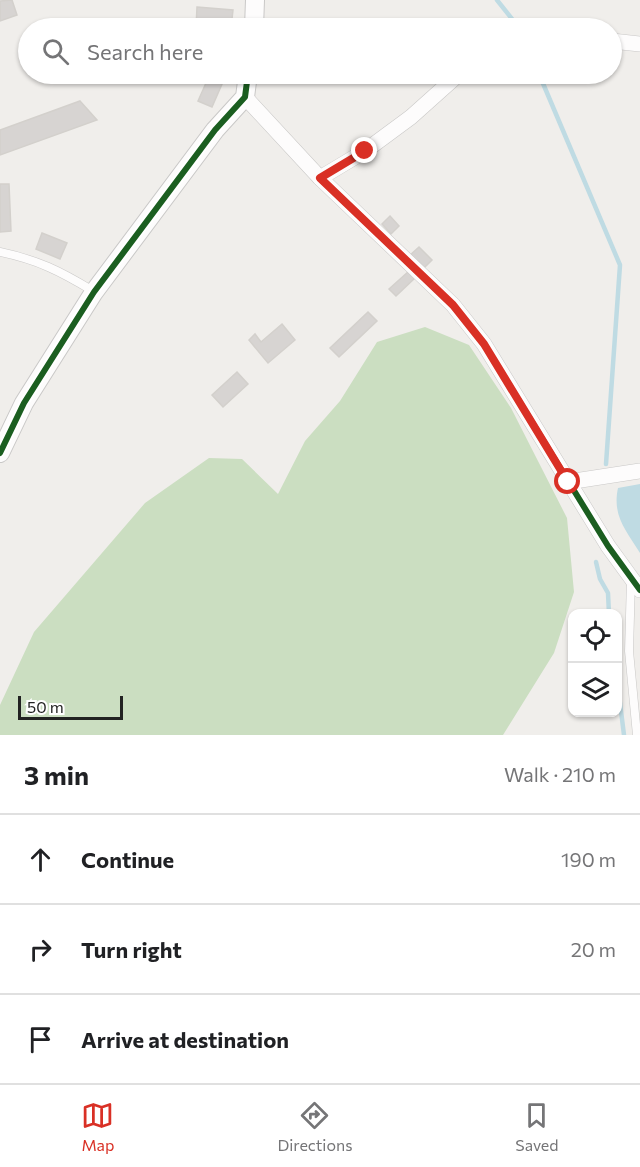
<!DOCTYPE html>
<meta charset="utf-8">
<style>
body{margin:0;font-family:Commissioner,sans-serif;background:#f2f2f2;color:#202124}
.controls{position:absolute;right:18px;bottom:18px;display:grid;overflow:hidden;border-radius:12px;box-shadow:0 2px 4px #0004}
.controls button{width:54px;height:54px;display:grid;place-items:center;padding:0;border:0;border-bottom:2px solid #e0e0e0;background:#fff;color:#202124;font:30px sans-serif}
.scale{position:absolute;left:18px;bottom:15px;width:105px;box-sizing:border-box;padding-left:6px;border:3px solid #222;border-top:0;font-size:16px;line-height:21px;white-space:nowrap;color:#222;-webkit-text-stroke:4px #fff;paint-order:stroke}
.stop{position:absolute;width:18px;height:18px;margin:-14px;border:4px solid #d93025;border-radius:50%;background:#fff}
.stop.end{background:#d93025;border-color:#fff;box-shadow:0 2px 6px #0008}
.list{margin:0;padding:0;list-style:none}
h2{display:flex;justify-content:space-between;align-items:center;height:78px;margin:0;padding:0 24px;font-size:26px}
h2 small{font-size:20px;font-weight:400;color:#757577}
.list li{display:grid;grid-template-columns:39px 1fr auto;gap:18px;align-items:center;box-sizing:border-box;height:90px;padding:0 24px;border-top:2px solid #e0e0e0}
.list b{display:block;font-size:22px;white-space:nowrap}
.list em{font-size:20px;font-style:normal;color:#757577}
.icon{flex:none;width:33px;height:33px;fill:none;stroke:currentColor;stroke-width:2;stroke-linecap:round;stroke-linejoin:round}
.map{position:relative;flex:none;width:640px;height:735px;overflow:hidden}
.search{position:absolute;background:#fff;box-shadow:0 2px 4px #0004;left:18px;right:18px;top:18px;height:66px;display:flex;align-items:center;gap:15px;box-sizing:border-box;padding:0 21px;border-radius:33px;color:#757577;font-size:22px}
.sheet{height:348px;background:#fff}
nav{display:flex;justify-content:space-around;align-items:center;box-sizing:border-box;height:84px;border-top:2px solid #e0e0e0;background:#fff;font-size:16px;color:#757577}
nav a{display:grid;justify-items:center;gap:3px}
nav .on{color:#d93025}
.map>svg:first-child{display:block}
</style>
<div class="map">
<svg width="640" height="735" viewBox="0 0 640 735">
<rect width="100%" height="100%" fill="#f0eeeb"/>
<!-- forest -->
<path fill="#cbdec1" d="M425 327 469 345 511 408 567 518 574 592 554 653 503 735H0V705L34 632 145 503 209 458 242 459 278 494 305 441 340 401 377 342Z"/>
<!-- water -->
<path fill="#bfdbe3" d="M640 484V553C626 530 612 516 618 488Z"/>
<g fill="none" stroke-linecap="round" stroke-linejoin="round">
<!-- stream -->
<g stroke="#bfdbe3" stroke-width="4.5">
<path d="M497 0 512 19 518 28"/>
<path d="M539 74 620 265 606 464"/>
<path d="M596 562 600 579 608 593 609 614"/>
<path d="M618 687 624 735"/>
</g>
</g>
<!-- building -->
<g fill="#d7d4d2" stroke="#d3d0cc" stroke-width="1.5">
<path d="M12 0 17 15 0 21V1Z"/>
<path d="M197 7 233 10 231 28H218V25L207 24 206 28H196Z"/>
<path d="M210 74 226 75 212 107 198 101Z"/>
<path d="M80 101 97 120 0 155V130Z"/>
<path d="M0 184H9L11 231 0 232Z"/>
<path d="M390 216 399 226 391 234 382 224Z"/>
<path d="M42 233 67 243 60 259 36 249Z"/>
<path d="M419 247 432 260 422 270 409 256Z"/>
<path d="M409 271 415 278 396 296 389 289Z"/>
<path d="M368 312 377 321 339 357 330 348Z"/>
<path d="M282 324 295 340 268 363 249 340 255 334 261 342Z"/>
<path d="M237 372 248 384 223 407 212 395Z"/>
</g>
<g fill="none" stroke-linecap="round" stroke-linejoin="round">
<defs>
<g id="service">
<path d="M0 252C38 260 60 271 93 291"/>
<path d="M631 580 629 651 637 735"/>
</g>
<g id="minor">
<path d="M536 28H554"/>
<path d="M612 41 640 44"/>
<path d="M245 97 320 178 365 151 411 117 459 74"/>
<path d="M320 178 453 305 484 344 608 546 640 590"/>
<path d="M568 482 640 471"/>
</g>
<g id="tertiary">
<path d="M254 28 255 0"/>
<path d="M0 453 24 403 94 292 215 130 245 97 248 74"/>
</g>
</defs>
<!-- service casing -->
<use href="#service" stroke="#c9c8c7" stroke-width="9"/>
<!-- minor casing -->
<use href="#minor" stroke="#c9c8c7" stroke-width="16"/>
<!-- tertiary casing -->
<use href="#tertiary" stroke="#c9c8c7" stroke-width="20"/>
<!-- service -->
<use href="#service" stroke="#fdfcfc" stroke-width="8"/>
<!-- minor -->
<use href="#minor" stroke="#fdfcfc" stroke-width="15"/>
<!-- tertiary -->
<use href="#tertiary" stroke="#fdfcfc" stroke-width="18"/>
<defs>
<g id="cycleway">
<path d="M320 178 453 305 484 344 608 546 640 590"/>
<path d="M0 453 24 403 94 292 215 130 245 97 248 74"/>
</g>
</defs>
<!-- cycleway casing -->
<use href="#cycleway" stroke="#fff" stroke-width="10"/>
<!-- cycleway -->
<use href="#cycleway" stroke="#1b5e20" stroke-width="6"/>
</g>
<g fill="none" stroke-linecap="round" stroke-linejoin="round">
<!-- route -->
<path stroke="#d93025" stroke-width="8" d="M365 151 320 178 453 305 484 344 568 482"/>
</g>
</svg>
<div class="controls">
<button><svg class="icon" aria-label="locate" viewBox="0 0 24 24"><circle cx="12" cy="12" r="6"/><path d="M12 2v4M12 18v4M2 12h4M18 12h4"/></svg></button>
<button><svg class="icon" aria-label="layers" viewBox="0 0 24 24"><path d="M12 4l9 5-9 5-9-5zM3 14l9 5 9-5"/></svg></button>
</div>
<div class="scale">50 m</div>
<div class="stop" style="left:568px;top:482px"></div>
<div class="stop end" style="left:365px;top:151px"></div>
<div class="search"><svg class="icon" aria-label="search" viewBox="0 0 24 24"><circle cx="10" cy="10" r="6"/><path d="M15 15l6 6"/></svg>Search here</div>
</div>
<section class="sheet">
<h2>3 min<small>Walk · 210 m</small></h2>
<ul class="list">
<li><svg class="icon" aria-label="ahead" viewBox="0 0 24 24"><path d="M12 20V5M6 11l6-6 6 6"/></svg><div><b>Continue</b></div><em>190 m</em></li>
<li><svg class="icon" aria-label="right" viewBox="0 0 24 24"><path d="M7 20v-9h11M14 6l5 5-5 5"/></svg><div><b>Turn right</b></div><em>20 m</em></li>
<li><svg class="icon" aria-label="arrive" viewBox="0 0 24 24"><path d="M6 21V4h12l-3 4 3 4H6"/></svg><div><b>Arrive at destination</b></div></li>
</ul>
</section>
<nav>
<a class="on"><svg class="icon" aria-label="map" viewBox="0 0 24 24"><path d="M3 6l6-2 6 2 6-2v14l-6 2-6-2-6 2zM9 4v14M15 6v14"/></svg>Map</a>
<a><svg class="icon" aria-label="directions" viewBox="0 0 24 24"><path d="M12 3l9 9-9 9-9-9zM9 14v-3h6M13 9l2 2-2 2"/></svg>Directions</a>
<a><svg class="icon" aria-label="saved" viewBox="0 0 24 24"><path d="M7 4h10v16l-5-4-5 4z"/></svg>Saved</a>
</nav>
